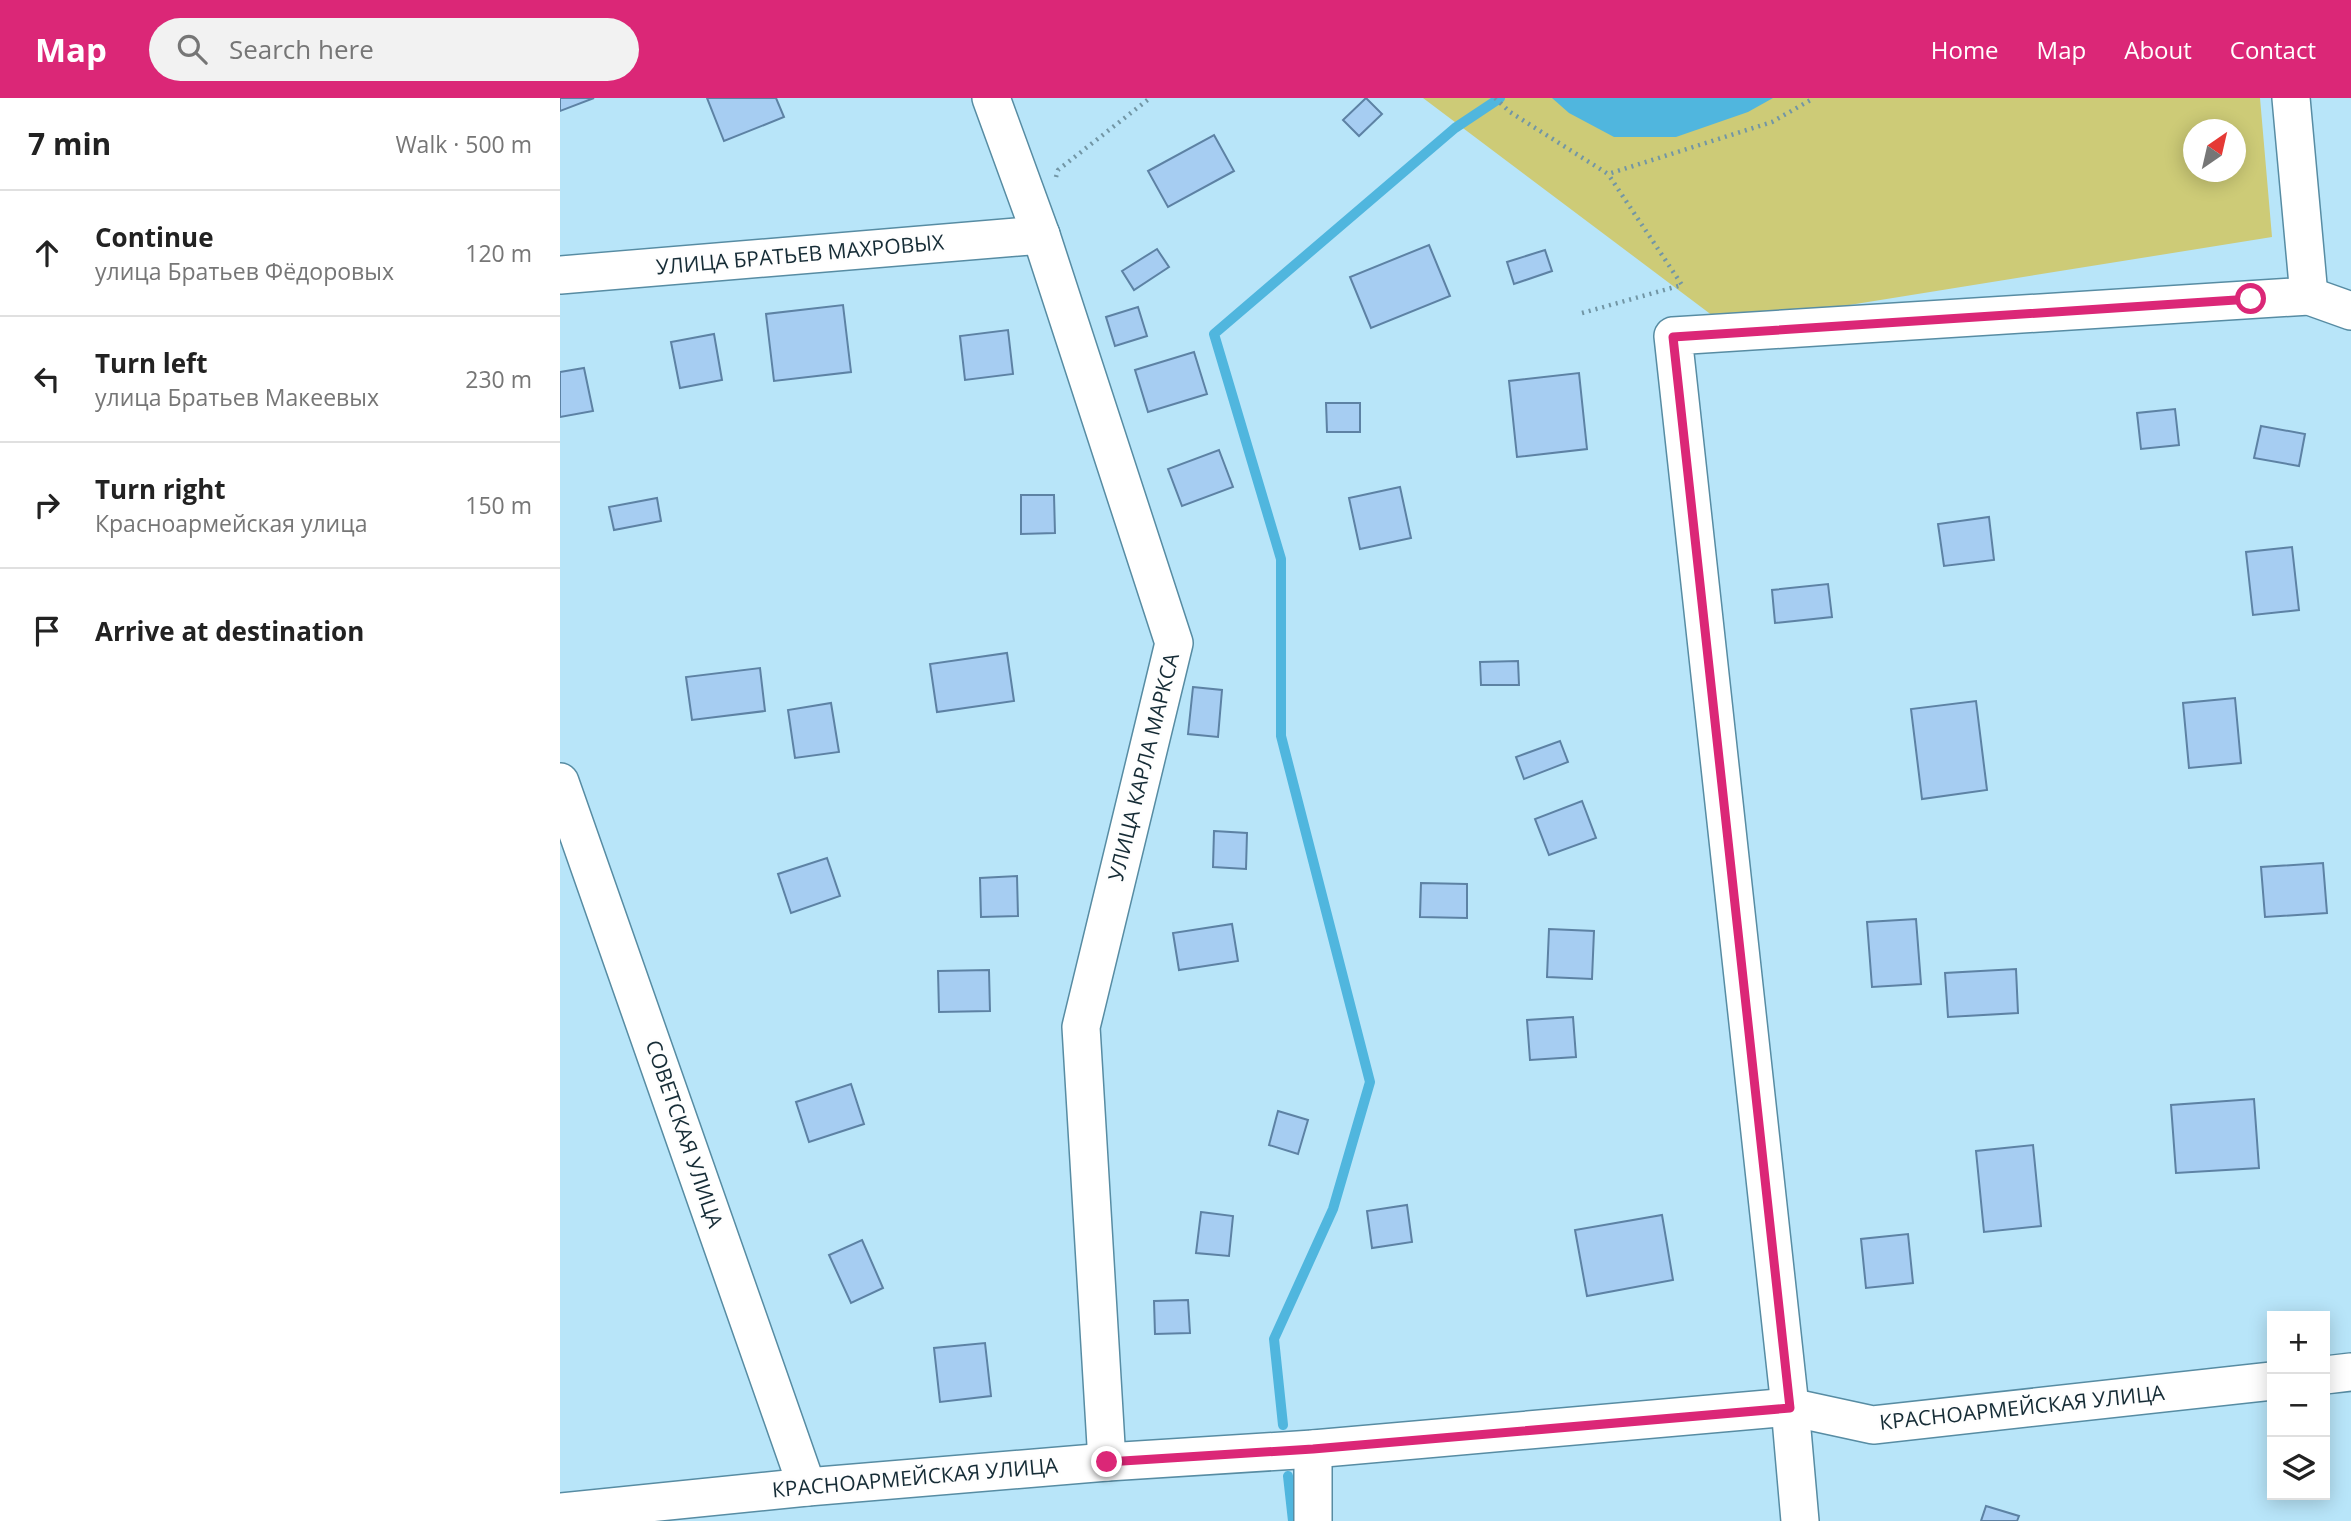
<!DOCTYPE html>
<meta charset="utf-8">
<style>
body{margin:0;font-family:"Open Sans",sans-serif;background:#f2f2f2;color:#222}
.controls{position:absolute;right:21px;bottom:21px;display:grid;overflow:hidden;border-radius:0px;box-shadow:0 4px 18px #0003}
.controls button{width:63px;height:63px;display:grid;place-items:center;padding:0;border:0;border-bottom:2px solid #e0e0e0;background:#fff;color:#222;font:35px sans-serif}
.compass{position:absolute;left:1623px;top:21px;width:63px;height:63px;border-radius:50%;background:#fff;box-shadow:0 4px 18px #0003;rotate:34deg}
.stop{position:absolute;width:21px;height:21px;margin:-16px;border:5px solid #db2777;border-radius:50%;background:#fff}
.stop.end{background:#db2777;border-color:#fff;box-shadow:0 2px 7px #0008}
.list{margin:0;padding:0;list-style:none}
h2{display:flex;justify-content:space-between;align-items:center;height:91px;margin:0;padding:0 28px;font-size:30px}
h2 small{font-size:23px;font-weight:400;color:#767676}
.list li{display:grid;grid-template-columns:46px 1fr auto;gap:21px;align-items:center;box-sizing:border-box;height:126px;padding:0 28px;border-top:2px solid #e0e0e0}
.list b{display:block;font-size:26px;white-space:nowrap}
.list p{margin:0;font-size:23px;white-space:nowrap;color:#767676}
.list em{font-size:23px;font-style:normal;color:#767676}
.icon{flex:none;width:38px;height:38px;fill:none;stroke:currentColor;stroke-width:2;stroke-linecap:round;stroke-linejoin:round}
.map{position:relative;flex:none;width:1791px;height:1423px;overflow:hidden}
header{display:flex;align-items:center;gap:42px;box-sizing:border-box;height:98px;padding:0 35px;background:#db2777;color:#fff}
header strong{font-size:33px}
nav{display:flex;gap:38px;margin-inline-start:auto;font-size:24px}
.search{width:490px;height:63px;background:#f2f2f2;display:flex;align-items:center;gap:18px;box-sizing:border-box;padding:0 24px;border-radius:38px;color:#767676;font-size:26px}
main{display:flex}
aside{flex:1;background:#fff}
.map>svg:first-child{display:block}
</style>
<header>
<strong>Map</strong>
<div class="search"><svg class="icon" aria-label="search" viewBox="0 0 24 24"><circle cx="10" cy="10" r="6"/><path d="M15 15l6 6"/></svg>Search here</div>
<nav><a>Home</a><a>Map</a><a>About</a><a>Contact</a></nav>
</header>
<main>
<aside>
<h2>7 min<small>Walk · 500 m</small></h2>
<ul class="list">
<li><svg class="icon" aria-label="ahead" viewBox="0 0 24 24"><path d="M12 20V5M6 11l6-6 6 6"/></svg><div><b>Continue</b><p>улица Братьев Фёдоровых</p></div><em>120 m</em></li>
<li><svg class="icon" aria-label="left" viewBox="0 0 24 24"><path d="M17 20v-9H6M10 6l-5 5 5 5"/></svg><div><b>Turn left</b><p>улица Братьев Макеевых</p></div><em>230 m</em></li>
<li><svg class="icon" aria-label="right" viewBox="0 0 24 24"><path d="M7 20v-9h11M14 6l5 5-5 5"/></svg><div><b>Turn right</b><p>Красноармейская улица</p></div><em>150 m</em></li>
<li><svg class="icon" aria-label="arrive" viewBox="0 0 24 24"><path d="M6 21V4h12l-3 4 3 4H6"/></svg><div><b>Arrive at destination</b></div></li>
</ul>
</aside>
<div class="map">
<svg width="1791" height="1423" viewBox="0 0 1791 1423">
<rect width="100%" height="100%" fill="#b8e5f9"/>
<!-- green -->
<path fill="#cdcb77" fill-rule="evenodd" d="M863 0H1700L1712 139 1165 227ZM1633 32H1675V74H1633Z"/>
<!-- water -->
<path fill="#50b6de" d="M992 0H1213L1188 14 1116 39H1054L1009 15Z"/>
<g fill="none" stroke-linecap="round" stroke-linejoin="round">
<!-- stream -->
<g stroke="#50b6de" stroke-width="10">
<path d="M723 1327 714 1241 773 1111 810 984 721 638V461L654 236 895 30 940 0"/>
<path d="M728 1378 733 1423"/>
</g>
</g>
<!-- building -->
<g fill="#a6cdf2" stroke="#5d82a4" stroke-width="2">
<path d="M0 0H34L0 13Z"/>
<path d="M147 0H216L224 19 164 43Z"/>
<path d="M806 0 822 16 799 38 783 22Z"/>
<path d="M654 37 674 73 608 109 588 73Z"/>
<path d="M869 147 890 198 811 230 790 179Z"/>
<path d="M597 151 609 169 574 192 562 173Z"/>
<path d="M985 152 992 173 954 186 947 164Z"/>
<path d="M283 207 291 274 214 283 206 216Z"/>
<path d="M578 209 587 238 555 248 546 219Z"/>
<path d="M448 232 453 276 405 282 400 238Z"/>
<path d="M154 236 162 282 120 290 111 244Z"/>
<path d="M634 254 647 296 588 314 575 272Z"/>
<path d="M24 270 33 313 0 319V274Z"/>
<path d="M1019 275 1027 351 957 359 949 283Z"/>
<path d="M766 305H800V334H767Z"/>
<path d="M1615 311 1619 347 1581 351 1577 315Z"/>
<path d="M1701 328 1745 336 1739 368 1694 360Z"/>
<path d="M659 352 673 389 622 408 608 371Z"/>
<path d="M840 389 851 440 800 451 789 400Z"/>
<path d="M461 397H494L495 435 461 436Z"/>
<path d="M97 400 101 423 54 432 49 409Z"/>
<path d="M1429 419 1434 462 1384 468 1378 426Z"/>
<path d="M1732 449 1739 512 1693 517 1686 454Z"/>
<path d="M1268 486 1272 519 1215 525 1212 492Z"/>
<path d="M447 555 454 603 377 614 370 566Z"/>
<path d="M958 563 959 587H921L920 564Z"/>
<path d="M200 570 205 613 132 622 126 579Z"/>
<path d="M633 589 662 592 658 639 628 636Z"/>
<path d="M1675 600 1681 665 1629 670 1623 605Z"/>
<path d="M1416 603 1427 692 1362 701 1351 611Z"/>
<path d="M271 605 279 654 235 660 228 612Z"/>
<path d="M1000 643 1008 664 964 681 956 659Z"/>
<path d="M1022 703 1036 740 989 757 975 721Z"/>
<path d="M654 733 687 735 686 771 653 769Z"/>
<path d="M267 760 280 798 231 815 218 776Z"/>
<path d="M1763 765 1767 815 1705 819 1701 769Z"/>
<path d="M457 778 458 818 421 819 420 780Z"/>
<path d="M861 785 907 786V820L860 819Z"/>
<path d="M1356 821 1361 886 1312 889 1307 824Z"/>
<path d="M672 826 678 863 619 872 613 835Z"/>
<path d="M989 831 1034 833 1032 881 987 879Z"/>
<path d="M1456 871 1458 915 1388 919 1385 875Z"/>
<path d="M429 872 430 913 379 914 378 873Z"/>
<path d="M1013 919 1016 959 970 962 967 922Z"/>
<path d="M291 986 304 1026 249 1044 236 1004Z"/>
<path d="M1694 1001 1699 1070 1616 1075 1611 1007Z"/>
<path d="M718 1013 748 1022 738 1056 709 1047Z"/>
<path d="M1473 1047 1481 1128 1424 1134 1416 1053Z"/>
<path d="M847 1107 852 1144 812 1150 807 1113Z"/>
<path d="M641 1114 673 1118 669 1158 636 1155Z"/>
<path d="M1102 1117 1113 1182 1027 1198 1015 1132Z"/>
<path d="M1348 1136 1353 1185 1306 1190 1301 1141Z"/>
<path d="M302 1142 323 1190 291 1205 269 1157Z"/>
<path d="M628 1202 630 1235 595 1236 594 1203Z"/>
<path d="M425 1245 431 1298 380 1304 374 1250Z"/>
<path d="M1426 1408 1459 1418 1457 1423H1421Z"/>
</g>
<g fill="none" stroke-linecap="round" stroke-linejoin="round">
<defs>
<g id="street">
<path d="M431 0 481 137 614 545 521 929 547 1364"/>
<path d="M1731 0 1749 198"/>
<path d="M0 177 481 137"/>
<path d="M0 684 247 1389"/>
<path d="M1765 1277 1791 1274"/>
<path d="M753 1351V1423"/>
<path d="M0 1414 247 1389 547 1364 753 1351 1230 1309 1313 1327 1712 1283"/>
<path d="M1240 1423 1230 1309 1113 238 1749 198 1791 213"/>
</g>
</defs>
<!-- street casing -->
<use href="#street" stroke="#578ca3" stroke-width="40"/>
<!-- path -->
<g stroke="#7296a5" stroke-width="4.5" stroke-dasharray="2 5" stroke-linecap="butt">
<path d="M935 0 950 14 1048 76 1212 24 1254 0"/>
<path d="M496 79 498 72 590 0"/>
<path d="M1022 215 1122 187 1048 76"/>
</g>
<!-- street -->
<use href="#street" stroke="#fff" stroke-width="37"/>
</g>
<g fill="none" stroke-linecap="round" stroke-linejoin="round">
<!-- route -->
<path stroke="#db2777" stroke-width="9" d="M547 1364 753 1351 1230 1310 1113 239 1691 201"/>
</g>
<g text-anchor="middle" stroke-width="5" stroke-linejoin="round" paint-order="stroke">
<!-- street labels -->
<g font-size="21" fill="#162c36" stroke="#fefefe">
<text transform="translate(240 157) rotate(-5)" y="7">УЛИЦА БРАТЬЕВ МАХРОВЫХ</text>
<text transform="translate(584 669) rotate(-76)" y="7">УЛИЦА КАРЛА МАРКСА</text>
<text transform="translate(124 1036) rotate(71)" y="7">СОВЕТСКАЯ УЛИЦА</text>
<text transform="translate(1462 1310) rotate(-6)" y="7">КРАСНОАРМЕЙСКАЯ УЛИЦА</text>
<text transform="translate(355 1380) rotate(-5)" y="7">КРАСНОАРМЕЙСКАЯ УЛИЦА</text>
</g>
</g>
</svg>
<div class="controls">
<button>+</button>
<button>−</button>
<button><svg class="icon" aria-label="layers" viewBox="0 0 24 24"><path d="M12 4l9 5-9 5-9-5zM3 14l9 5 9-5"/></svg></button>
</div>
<svg class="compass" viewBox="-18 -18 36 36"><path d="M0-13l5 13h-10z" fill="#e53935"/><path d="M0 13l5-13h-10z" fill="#767676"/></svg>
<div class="stop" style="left:1691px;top:201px"></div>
<div class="stop end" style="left:547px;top:1364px"></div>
</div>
</main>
